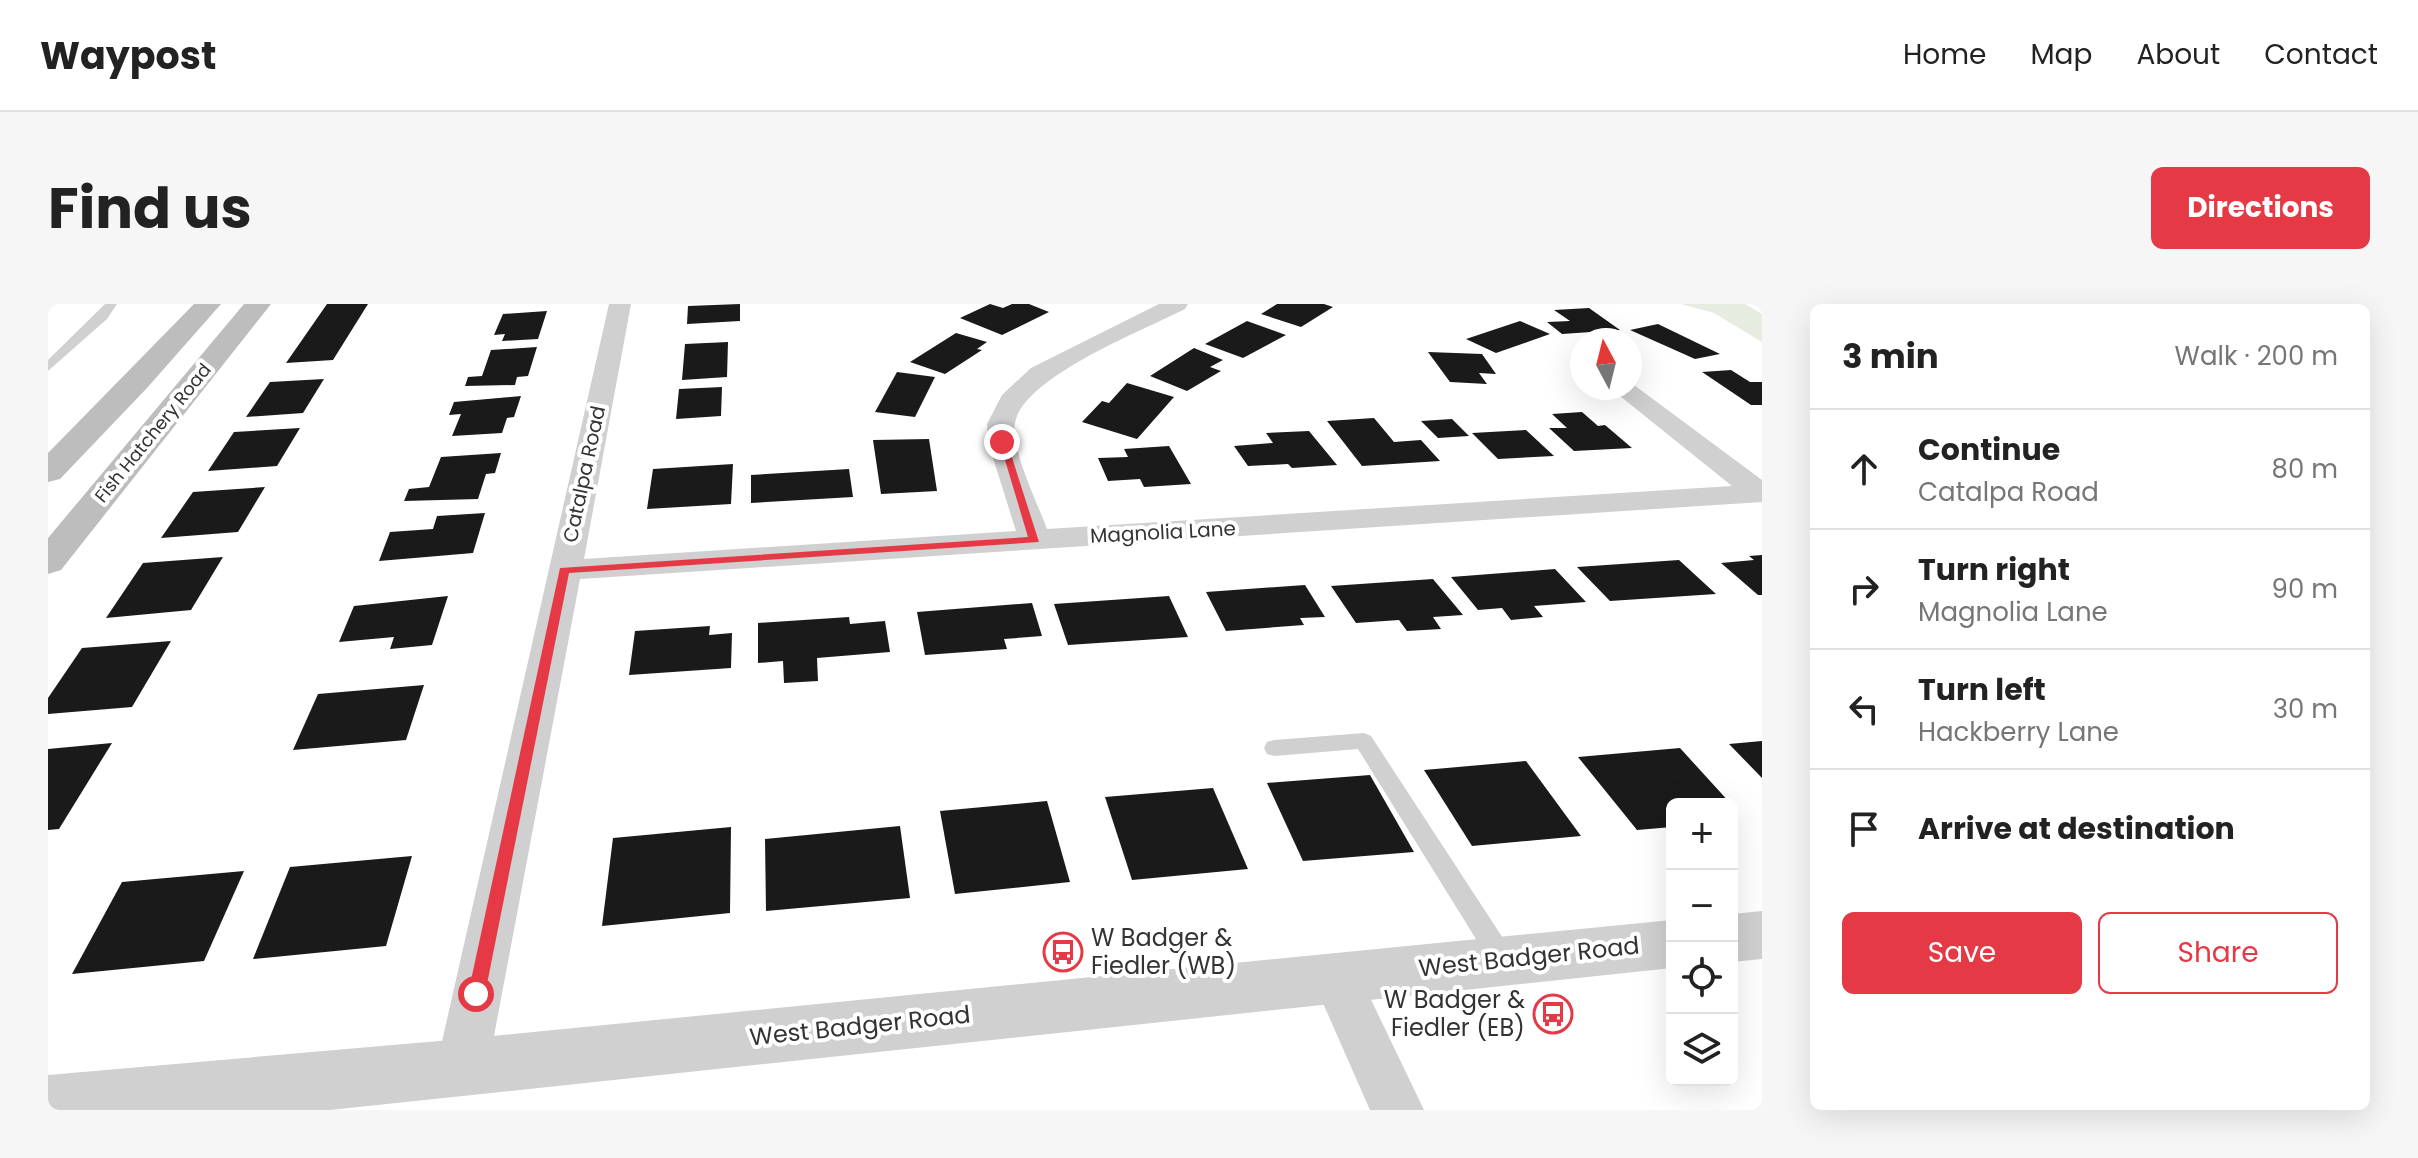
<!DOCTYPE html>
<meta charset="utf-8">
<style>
body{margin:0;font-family:Poppins,sans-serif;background:#f6f6f6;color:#222}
.controls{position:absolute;right:24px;bottom:24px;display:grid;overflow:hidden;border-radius:12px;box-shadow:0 8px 32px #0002}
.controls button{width:72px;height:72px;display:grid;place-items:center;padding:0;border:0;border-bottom:2px solid #e0e0e0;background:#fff;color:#222;font:40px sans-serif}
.compass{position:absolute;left:1522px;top:24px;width:72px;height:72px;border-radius:50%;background:#fff;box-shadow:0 8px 32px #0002;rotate:353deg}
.stop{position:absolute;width:24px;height:24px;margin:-18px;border:6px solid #e63946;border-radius:50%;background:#fff}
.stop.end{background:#e63946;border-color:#fff;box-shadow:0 2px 8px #0008}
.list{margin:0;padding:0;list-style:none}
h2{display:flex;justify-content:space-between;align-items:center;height:104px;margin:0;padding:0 32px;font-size:34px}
h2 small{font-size:26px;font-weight:400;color:#767676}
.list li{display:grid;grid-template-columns:52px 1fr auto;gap:24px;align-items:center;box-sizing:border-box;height:120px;padding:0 32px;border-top:2px solid #e0e0e0}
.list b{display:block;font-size:30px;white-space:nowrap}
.list p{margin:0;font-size:26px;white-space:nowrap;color:#767676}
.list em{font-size:26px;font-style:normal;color:#767676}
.actions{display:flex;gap:16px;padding:24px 32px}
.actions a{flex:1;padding:18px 0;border:2px solid #e63946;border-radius:12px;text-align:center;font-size:28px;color:#e63946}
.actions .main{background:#e63946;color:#fff}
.icon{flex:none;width:44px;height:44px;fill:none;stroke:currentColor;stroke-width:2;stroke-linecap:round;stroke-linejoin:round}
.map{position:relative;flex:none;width:1714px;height:806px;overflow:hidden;border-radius:12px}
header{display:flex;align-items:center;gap:48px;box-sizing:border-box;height:112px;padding:0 40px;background:#fff;border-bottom:2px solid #e0e0e0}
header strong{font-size:38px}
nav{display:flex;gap:44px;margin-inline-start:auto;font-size:28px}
.intro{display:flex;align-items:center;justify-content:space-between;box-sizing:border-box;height:192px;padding:0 48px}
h1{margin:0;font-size:56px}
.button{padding:20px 36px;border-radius:12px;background:#e63946;color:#fff;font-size:28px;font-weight:700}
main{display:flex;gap:48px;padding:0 48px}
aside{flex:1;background:#fff;border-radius:12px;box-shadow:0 8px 32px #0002}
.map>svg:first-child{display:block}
</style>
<header>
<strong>Waypost</strong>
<nav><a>Home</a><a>Map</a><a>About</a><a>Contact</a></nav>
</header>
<div class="intro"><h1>Find us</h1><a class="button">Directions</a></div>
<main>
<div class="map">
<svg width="1714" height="806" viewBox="0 0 1714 806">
<rect width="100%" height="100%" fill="#fff"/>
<!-- green -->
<path fill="#e6ecdf" d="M1633 0H1697L1714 10V38L1666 9Z"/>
<!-- building -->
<g fill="#1a1a1a">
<path d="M279 0H320L285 56 238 59Z"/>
<path d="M692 0V17L639 20 640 2Z"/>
<path d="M942 0 955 4 964 0H981L1001 8 954 31 912 14Z"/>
<path d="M1229 0H1276L1285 3 1253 23 1213 10Z"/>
<path d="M1541 4 1572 26 1514 30 1499 18 1522 17 1506 6Z"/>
<path d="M499 7 490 35 454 37 457 30 446 31 455 10Z"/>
<path d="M1199 17 1238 31 1195 54 1157 40Z"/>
<path d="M1472 17 1502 30 1448 49 1418 35Z"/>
<path d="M1610 20 1672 50 1647 55 1582 26Z"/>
<path d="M908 29 939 38 929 45 934 46 897 70 862 58Z"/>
<path d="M680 38 679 73 634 76 637 40Z"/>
<path d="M489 43 480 72 469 73 467 81 417 82 420 73 434 72 443 46Z"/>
<path d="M1146 44 1175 56 1162 63 1173 67 1139 87 1102 72Z"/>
<path d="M1380 48 1434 50 1448 70 1431 69 1439 80 1402 78Z"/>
<path d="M1683 66 1702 78H1714V101H1703L1654 68Z"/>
<path d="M849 68 887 73 867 113 827 108Z"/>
<path d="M276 75 255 109 198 113 222 78Z"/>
<path d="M1079 79 1126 93 1089 135 1034 118 1054 97 1061 99Z"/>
<path d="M674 83 673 112 628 115 631 85Z"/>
<path d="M473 92 466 113 459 114 454 129 404 132 413 110 401 111 406 98Z"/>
<path d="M1534 108 1550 122 1557 121 1584 144 1526 147 1501 124H1519L1504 110Z"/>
<path d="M1326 114 1346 138 1373 136 1392 157 1314 162 1279 117Z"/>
<path d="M1404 115 1421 132 1390 134 1373 117Z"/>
<path d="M252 124 229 162 160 167 186 128Z"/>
<path d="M1478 126 1506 152 1450 155 1424 129Z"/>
<path d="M1261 127 1289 161 1244 164 1240 160 1200 162 1186 142 1225 139 1218 129Z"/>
<path d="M881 135 889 187 833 190 825 136Z"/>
<path d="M1121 142 1143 180 1096 183 1092 175 1060 177 1050 154 1080 153 1076 145Z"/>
<path d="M453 149 447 169 438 170 430 195 356 197 361 185 381 183 393 153Z"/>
<path d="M685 160 683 200 599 205 605 165Z"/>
<path d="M801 165 805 193 703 199V171Z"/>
<path d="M217 183 190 228 113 234 145 188Z"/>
<path d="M437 209 425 249 331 257 342 228 385 225 389 212Z"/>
<path d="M1714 251V291H1710L1673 259 1706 256 1701 252Z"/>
<path d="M175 253 143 306 58 314 95 259Z"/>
<path d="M1631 256 1668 290 1562 297 1529 263Z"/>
<path d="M1507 265 1538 298 1486 302 1495 313 1463 316 1454 304 1430 306 1403 273Z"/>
<path d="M1385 275 1415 311 1385 313 1393 325 1359 327 1351 316 1308 319 1283 282Z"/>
<path d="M1257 281 1277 313 1252 314 1256 321 1178 327 1158 288Z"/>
<path d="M400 292 384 341 342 345 346 333 291 338 306 302Z"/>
<path d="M1121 292 1140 333 1020 341 1006 300Z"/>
<path d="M984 299 994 332 956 335 959 345 877 351 869 308Z"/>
<path d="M801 313 802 320 837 317 842 348 769 354 770 377 736 379 735 357 710 359V319Z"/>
<path d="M662 322 661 331 684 329 683 364 581 371 587 327Z"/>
<path d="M123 337 84 403 0 410V394L34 344Z"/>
<path d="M376 381 358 436 245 446 270 390Z"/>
<path d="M1714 437V474L1681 440Z"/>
<path d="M64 439 11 525 0 526V445Z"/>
<path d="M1632 444 1683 500H1624V523L1589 526 1530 453Z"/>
<path d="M1478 457 1533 532 1424 542 1376 466Z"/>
<path d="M1322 471 1366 548 1255 557 1219 479Z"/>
<path d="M1165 484 1200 565 1084 576 1057 493Z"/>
<path d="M999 497 1022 578 907 590 892 507Z"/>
<path d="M852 522 862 594 718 607 717 535Z"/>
<path d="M683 523 682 609 554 622 565 534Z"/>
<path d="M364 552 338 642 205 655 242 563Z"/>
<path d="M196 567 156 657 24 670 74 578Z"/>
</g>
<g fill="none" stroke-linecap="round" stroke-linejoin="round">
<!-- service -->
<g fill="#d0d0d0" fill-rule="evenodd">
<path d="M57 0H69L59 15 0 67V56Z"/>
<path d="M1316 429 1323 432 1464 648 1468 656 1464 664 1455 667 1446 664 1310 445 1226 452 1219 450 1216 444 1219 438 1226 436Z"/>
</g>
<!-- minor -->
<g fill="#d0d0d0" fill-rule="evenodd">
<path d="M561 0H583L536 255 968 227 940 138 939 120 954 91 983 64 1111 0H1140L1137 5C1096 26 975 73 967 119 962 144 990 200 999 225L1684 182 1562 84H1582V78L1714 176V198L532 275 440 764 432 782 414 789 396 782 388 764Z"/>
<path d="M1287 650 1304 656 1376 806H1322L1263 672 1270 656Z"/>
</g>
<!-- tertiary -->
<g fill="#d0d0d0" fill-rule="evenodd">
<path d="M1714 607V655L1684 658V610Z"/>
<path d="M1624 616V664L282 806H0V771L414 735Z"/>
</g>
<!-- secondary -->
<g fill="#bdbdbd" fill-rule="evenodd">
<path d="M146 0H173L99 84 12 175 0 178V149Z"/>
<path d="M196 0H223L13 266 0 270V234Z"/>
</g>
</g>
<!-- route -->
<path fill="#e63946" d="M951 136 959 138 991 238 521 269 437 690 428 698 422 695 420 690 512 264 980 233Z"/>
<!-- icons -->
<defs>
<symbol id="bus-ring" viewBox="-11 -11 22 22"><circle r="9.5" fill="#fff" stroke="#e63946" stroke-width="1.5"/><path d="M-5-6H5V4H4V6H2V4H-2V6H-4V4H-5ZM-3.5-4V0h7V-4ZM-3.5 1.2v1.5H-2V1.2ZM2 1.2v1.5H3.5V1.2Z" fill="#e63946"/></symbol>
</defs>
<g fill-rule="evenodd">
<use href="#bus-ring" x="993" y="626" width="44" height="44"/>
<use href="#bus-ring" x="1483" y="688" width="44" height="44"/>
</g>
<g text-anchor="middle" stroke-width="8" stroke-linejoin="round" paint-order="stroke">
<!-- far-street labels -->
<g font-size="18" fill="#333" stroke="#fff">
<text transform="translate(105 129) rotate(-51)" y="6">Fish Hatchery Road</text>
</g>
<!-- street labels -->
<g font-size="20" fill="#333" stroke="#fff">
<text transform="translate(536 170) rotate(-78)" y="7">Catalpa Road</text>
<text transform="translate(1115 228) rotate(-3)" y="7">Magnolia Lane</text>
</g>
<!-- near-poi labels -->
<g font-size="24" fill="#333" stroke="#fff" text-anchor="start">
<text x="1043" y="642">W Badger &amp;<tspan x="1043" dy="28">Fiedler (WB)</tspan></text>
<text x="1477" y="704" text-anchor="end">W Badger &amp;<tspan x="1477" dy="28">Fiedler (EB)</tspan></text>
</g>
<!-- near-street labels -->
<g font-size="24" fill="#333" stroke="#fff">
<text transform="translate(1481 653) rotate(-6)" y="8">West Badger Road</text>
<text transform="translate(812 722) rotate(-6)" y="8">West Badger Road</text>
</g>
</g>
</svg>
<div class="controls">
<button>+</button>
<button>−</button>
<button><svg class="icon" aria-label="locate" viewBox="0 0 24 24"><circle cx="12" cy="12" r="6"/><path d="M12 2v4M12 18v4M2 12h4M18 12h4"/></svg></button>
<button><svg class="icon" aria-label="layers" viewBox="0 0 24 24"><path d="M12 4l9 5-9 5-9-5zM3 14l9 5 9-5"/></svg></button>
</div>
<svg class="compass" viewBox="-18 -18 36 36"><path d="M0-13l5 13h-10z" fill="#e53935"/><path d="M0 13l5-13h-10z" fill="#767676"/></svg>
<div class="stop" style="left:428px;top:690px"></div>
<div class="stop end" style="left:954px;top:138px"></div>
</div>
<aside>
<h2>3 min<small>Walk · 200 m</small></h2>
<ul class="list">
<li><svg class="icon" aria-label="ahead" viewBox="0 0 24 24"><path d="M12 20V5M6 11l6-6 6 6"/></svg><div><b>Continue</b><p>Catalpa Road</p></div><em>80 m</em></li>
<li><svg class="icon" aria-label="right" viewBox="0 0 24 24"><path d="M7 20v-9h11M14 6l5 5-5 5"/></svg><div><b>Turn right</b><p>Magnolia Lane</p></div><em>90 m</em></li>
<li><svg class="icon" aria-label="left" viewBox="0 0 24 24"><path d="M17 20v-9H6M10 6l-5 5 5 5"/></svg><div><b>Turn left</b><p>Hackberry Lane</p></div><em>30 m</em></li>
<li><svg class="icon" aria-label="arrive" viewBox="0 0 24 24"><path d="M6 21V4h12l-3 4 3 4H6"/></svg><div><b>Arrive at destination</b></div></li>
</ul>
<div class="actions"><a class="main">Save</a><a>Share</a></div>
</aside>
</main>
